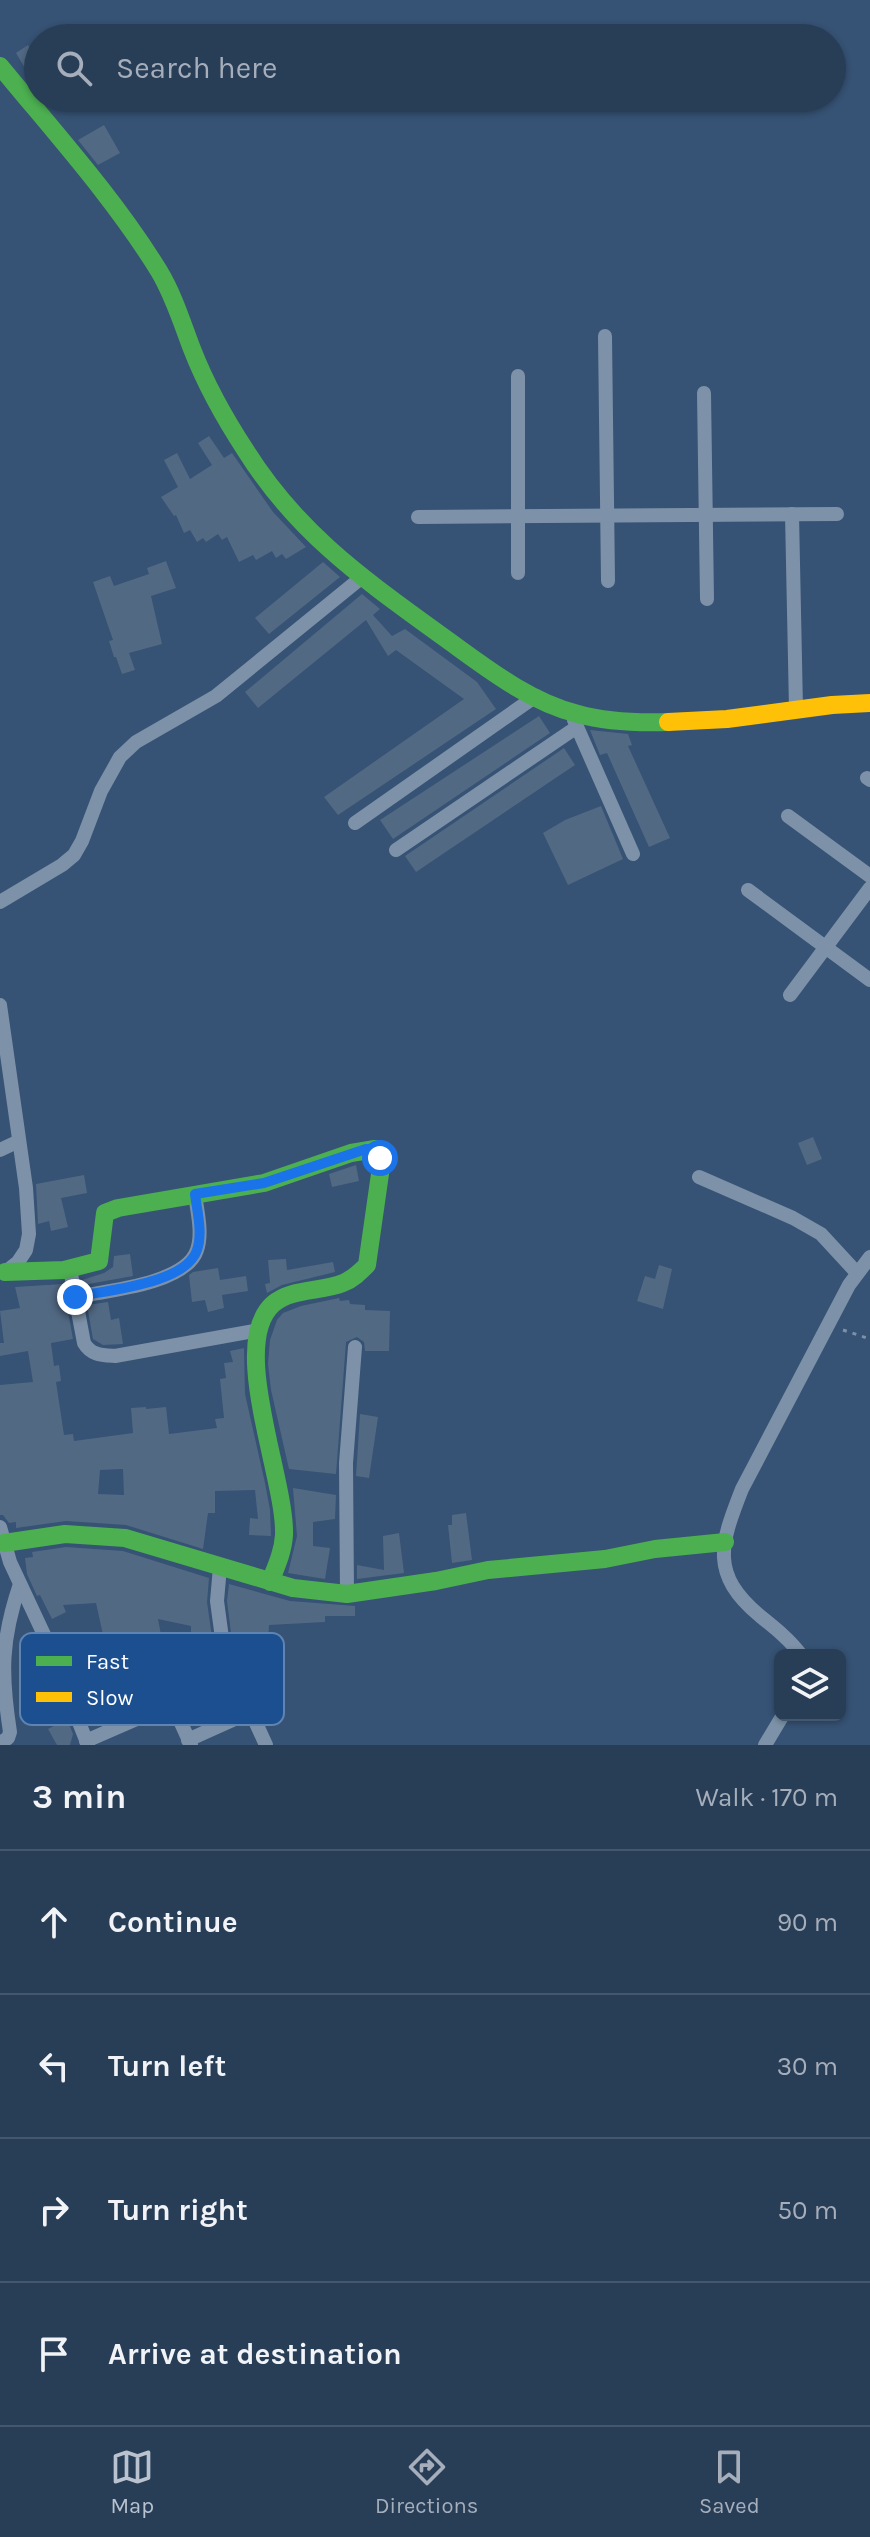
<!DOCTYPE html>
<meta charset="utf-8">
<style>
body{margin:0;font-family:Karla,sans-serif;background:#30455d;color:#f1f3f6}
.controls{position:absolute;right:24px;bottom:24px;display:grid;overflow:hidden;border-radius:12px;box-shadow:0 2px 6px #0004}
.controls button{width:72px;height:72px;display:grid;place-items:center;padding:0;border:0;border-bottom:2px solid #44576d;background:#283e57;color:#f1f3f6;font:40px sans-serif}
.stop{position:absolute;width:24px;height:24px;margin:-18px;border:6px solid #1a73e8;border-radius:50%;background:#fff}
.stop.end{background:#1a73e8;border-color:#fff;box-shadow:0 2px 8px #0008}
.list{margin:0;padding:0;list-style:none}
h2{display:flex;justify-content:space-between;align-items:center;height:104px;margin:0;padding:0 32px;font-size:34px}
h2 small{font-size:26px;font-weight:400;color:#a5aeba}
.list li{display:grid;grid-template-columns:52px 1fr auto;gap:24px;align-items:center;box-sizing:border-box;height:144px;padding:0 32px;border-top:2px solid #44576d}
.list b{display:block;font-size:30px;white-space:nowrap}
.list em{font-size:26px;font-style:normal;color:#a5aeba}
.icon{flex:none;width:44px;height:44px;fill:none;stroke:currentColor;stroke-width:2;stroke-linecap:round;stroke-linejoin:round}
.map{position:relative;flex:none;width:870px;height:1745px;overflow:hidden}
.search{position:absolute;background:#283e57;box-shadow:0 2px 6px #0004;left:24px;right:24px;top:24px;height:88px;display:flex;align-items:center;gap:20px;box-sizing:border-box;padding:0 28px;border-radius:44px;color:#a5aeba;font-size:30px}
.sheet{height:680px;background:#283e57}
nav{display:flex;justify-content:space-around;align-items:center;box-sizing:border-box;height:112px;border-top:2px solid #44576d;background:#283e57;font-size:22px;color:#a5aeba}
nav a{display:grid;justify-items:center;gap:4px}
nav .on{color:#b9c2ce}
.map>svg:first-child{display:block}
</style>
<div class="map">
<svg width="870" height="1745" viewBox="0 0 870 1745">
<rect width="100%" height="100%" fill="#365274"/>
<!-- building -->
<g fill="#526984" fill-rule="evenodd">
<path d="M28 45 38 62V90L16 53Z"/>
<path d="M104 125 120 153 98 165 78 140Z"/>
<path d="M209 436 224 458 232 453 273 512 306 547 286 559 282 554 276 558 272 551 256 560 253 555 239 562 227 537 222 540 218 534 206 542 203 538 197 542 190 530 184 533 176 515 174 516 161 497 178 487 164 460 177 453 190 479 212 465 198 443Z"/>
<path d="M166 561 176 588 151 596 162 644 129 653 135 670 122 674 116 657H114L109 641 113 640 93 582 110 576 114 586 149 574 147 568Z"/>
<path d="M323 562 340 577 269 634 255 618Z"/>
<path d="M362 594 380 609 373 615 392 636 405 629 477 682 496 709 338 815 324 797 464 699 396 650 388 656 366 620 258 708 245 692Z"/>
<path d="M539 716 550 733 393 839 380 820Z"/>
<path d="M590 730 628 734 632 745 628 746 670 838 649 847 607 753 600 755Z"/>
<path d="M564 748 575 765 416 872 405 856Z"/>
<path d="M601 806 623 859 568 885 543 833 565 820Z"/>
<path d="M813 1137 822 1159 807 1165 798 1143Z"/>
<path d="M356 1165 359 1181 332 1187 329 1174Z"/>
<path d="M84 1175 87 1193 61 1198 68 1227 51 1231 49 1221 38 1224 36 1184Z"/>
<path d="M130 1254 133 1276 83 1285 82 1280 104 1273 113 1267 114 1256Z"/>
<path d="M286 1259 287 1270 333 1262 335 1272 282 1285 267 1293 265 1284 270 1283 268 1260Z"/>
<path d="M659 1265 672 1269 663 1309 637 1301 645 1276 655 1279Z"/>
<path d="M218 1268 220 1280 246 1276 248 1291 222 1295 224 1308 208 1312 205 1300 192 1302 189 1275 193 1272Z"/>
<path d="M63 1284 73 1339 51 1343 54 1366 59 1365 61 1381 56 1382 64 1435 73 1434 74 1441 133 1433 131 1408 146 1407V1409L166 1407 169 1434 217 1428 215 1419 224 1418 220 1379 226 1378 224 1363 233 1362 230 1351 244 1348 245 1394 265 1483 270 1510 271 1536 249 1535 250 1518 258 1519 255 1490 215 1491V1513H208L203 1549 126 1525 66 1521 16 1528V1522L9 1523 3 1515H0V1385L33 1382 28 1351 0 1356V1343H4L0 1311 20 1308 15 1287ZM123 1469 124 1495 98 1494 100 1470Z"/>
<path d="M339 1298 340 1301 349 1300 350 1304 365 1305V1310L390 1311 389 1351H365L364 1342 357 1337 346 1342 336 1474 289 1469 271 1390 268 1364 270 1340 277 1320 283 1313 301 1306Z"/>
<path d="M108 1302 111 1320 119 1318 123 1344 103 1345 93 1339 87 1305Z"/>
<path d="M360 1414 378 1417 369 1478 356 1476Z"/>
<path d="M293 1488 336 1495 335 1519 313 1522V1546L330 1548 325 1579 288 1573 297 1536Z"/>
<path d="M466 1513 472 1560 452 1563 448 1525H452V1515Z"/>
<path d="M399 1533 404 1573 357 1579V1565L384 1570 383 1536Z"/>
<path d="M66 1547 123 1551 209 1578 207 1602 214 1651H191V1626L158 1619 165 1656 143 1658 161 1698 145 1705 129 1662 81 1670 77 1645 104 1639 96 1603 63 1605 66 1612 52 1619 40 1595 37 1596 27 1574 25 1558 33 1557 32 1552Z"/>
<path d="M229 1584 290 1601 355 1606V1616H325V1622L269 1625 268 1642 245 1640 246 1635 231 1633 227 1601Z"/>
<path d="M67 1719 73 1734 70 1745H57L48 1729Z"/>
</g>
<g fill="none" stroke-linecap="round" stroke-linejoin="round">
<!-- path -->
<path stroke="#7d92a8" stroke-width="3" stroke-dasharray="4 6" stroke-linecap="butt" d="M843 1330 870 1339"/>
<!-- street -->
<g stroke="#7d92a8" stroke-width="14">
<path d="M605 336 608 581"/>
<path d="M704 393 707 599"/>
<path d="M792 514 796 709"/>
<path d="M418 517 837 514"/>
<path d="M518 573V376"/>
<path d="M574 720 633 854"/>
<path d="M867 778 870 780"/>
<path d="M788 816 870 876"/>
<path d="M355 823 536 696"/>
<path d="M396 850 577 727"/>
<path d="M748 890 870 980"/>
<path d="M0 902 62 865 74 855 82 841 101 791 120 757 136 742 216 696 361 578"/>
<path d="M790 995 870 888"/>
<path d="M0 1005 26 1188 29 1234 26 1250 18 1262 4 1273"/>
<path d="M0 1150 19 1141"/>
<path d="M699 1177 793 1218 821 1234 857 1273"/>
<path d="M70 1269 84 1343C91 1355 101 1355 115 1356L260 1330"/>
<path d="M75 1297C106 1291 186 1284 197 1250 203 1233 197 1211 195 1194"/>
<path d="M0 1527 10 1562 46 1639 88 1745"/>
<path d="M220 1567 217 1601 224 1653 266 1745"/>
<path d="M347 1594 346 1463 355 1347"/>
<path d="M801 1655C790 1640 775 1628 760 1616 710 1574 720 1545 742 1489L849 1285 870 1257"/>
<path d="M172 1703 191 1745"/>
<path d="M188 1740 250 1712"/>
<path d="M86 1741 233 1677"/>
<path d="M0 1743 8 1738 10 1732C1 1674 1 1640 20 1584"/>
<path d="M765 1745 783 1715"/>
</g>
<!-- fast -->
<g stroke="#4caf50" stroke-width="18">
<path d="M0 66C55 133 114 198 159 271 174 296 182 323 192 349 206 385 225 419 246 451 298 534 365 580 442 636 484 666 527 701 578 714 607 722 638 723 668 722"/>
<path d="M5 1272 64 1270 99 1261 105 1213 118 1208 264 1183 351 1153 375 1149 380 1158 381 1167 367 1265C360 1272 353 1279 343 1283 322 1292 291 1288 273 1304 228 1344 286 1479 284 1535 283 1552 276 1567 270 1582"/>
<path d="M4 1543 65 1534 125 1538 293 1588 347 1594 436 1581 488 1570 605 1559 655 1549 725 1542"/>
</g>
<!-- slow -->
<path stroke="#ffc107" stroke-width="18" d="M668 722 727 719 832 705 870 703"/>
</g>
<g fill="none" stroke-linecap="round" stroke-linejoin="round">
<!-- route -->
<path stroke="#1a73e8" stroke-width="10" d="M75 1297C106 1290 186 1284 197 1250 203 1233 197 1211 195 1194L264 1183 366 1149H375L380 1158"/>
</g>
<!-- legend -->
<rect x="20" y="1633" width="264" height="92" rx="12" fill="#1b4f8f" stroke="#5f84b1" stroke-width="2"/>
<rect x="36" y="1656" width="36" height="10" fill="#4caf50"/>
<rect x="36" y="1692" width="36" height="10" fill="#ffc107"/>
<g font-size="22" fill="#fff">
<text x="86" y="1669">Fast</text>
<text x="86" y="1705">Slow</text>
</g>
</svg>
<div class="controls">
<button><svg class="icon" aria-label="layers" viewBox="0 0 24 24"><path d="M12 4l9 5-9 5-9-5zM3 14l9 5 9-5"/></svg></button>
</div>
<div class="stop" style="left:380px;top:1158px"></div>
<div class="stop end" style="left:75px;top:1297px"></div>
<div class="search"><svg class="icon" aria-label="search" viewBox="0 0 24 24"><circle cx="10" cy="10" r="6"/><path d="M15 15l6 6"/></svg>Search here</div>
</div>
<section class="sheet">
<h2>3 min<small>Walk · 170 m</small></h2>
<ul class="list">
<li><svg class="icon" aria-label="ahead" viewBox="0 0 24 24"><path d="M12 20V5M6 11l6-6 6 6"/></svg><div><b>Continue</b></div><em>90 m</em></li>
<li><svg class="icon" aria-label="left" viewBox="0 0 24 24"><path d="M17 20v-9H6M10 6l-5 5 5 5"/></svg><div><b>Turn left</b></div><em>30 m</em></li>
<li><svg class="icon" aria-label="right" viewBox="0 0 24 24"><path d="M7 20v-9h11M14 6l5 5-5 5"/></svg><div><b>Turn right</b></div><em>50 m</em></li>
<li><svg class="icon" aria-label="arrive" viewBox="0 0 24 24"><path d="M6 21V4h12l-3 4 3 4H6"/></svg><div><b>Arrive at destination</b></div></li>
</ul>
</section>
<nav>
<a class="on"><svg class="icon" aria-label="map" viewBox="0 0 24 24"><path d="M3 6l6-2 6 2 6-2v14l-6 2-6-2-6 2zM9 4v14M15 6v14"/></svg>Map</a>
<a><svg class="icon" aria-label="directions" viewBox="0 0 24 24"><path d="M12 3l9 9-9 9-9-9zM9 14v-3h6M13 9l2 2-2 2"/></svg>Directions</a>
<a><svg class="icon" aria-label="saved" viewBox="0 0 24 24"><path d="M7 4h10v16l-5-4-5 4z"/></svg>Saved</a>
</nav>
